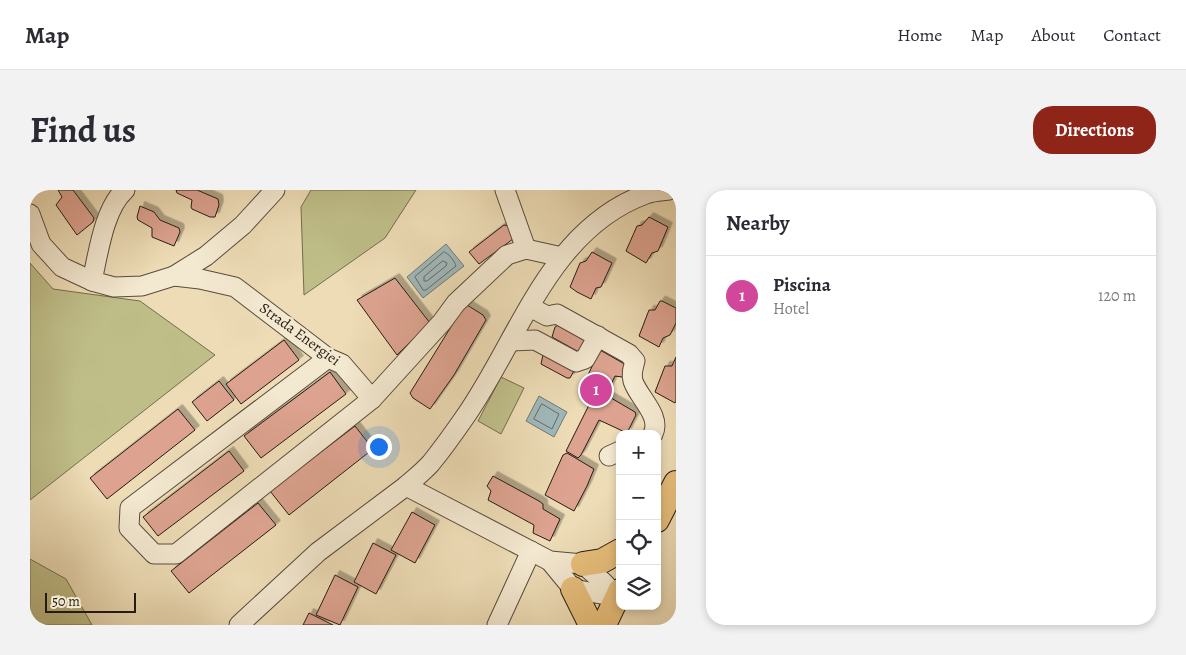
<!DOCTYPE html>
<meta charset="utf-8">
<style>
body{margin:0;font-family:Alegreya,serif;background:#f2f2f3;color:#2b2b33}
.controls{position:absolute;right:15px;bottom:15px;display:grid;overflow:hidden;border-radius:10px;box-shadow:0 2px 8px #0003}
.controls button{width:45px;height:45px;display:grid;place-items:center;padding:0;border:0;border-bottom:1px solid #e1e1e2;background:#fff;color:#2b2b33;font:25px sans-serif}
.scale{position:absolute;left:15px;bottom:12px;width:91px;box-sizing:border-box;padding-left:5px;border:2px solid #271c13;border-top:0;font-size:14px;line-height:18px;white-space:nowrap;color:#271c13;-webkit-text-stroke:4px #f3e8d0;paint-order:stroke}
.you{position:absolute;left:348px;top:256px;width:18px;height:18px;margin:-12px;border:4px solid #fff;border-radius:50%;background:#1a73e8;box-shadow:0 0 0 8px #1a73e833}
.badge{display:grid;place-items:center;width:32px;height:32px;border-radius:50%;background:#8f2418;color:#fff;font-size:16px;font-weight:700}
.pin{position:absolute;translate:-50% -50%;border:2px solid #fff;box-shadow:0 1px 5px #0006}
.list{margin:0;padding:0;list-style:none}
h2{display:flex;justify-content:space-between;align-items:center;height:65px;margin:0;padding:0 20px;font-size:21px}
h2 small{font-size:16px;font-weight:400;color:#7c7c81}
.list li{display:grid;grid-template-columns:32px 1fr auto;gap:15px;align-items:center;box-sizing:border-box;height:80px;padding:0 20px;border-top:1px solid #e1e1e2}
.list b{display:block;font-size:19px;white-space:nowrap}
.list p{margin:0;font-size:16px;white-space:nowrap;color:#7c7c81}
.list em{font-size:16px;font-style:normal;color:#7c7c81}
.icon{flex:none;width:28px;height:28px;fill:none;stroke:currentColor;stroke-width:2;stroke-linecap:round;stroke-linejoin:round}
.map{position:relative;flex:none;width:646px;height:435px;overflow:hidden;border-radius:20px}
header{display:flex;align-items:center;gap:30px;box-sizing:border-box;height:70px;padding:0 25px;background:#fff;border-bottom:1px solid #e1e1e2}
header strong{font-size:24px}
nav{display:flex;gap:28px;margin-inline-start:auto;font-size:18px}
.intro{display:flex;align-items:center;justify-content:space-between;box-sizing:border-box;height:120px;padding:0 30px}
h1{margin:0;font-size:35px}
.button{padding:12px 22px;border-radius:20px;background:#8f2418;color:#fff;font-size:18px;font-weight:700}
main{display:flex;gap:30px;padding:0 30px}
aside{flex:1;background:#fff;border-radius:20px;box-shadow:0 2px 8px #0003}
.map>svg:first-child{display:block}
</style>
<header>
<strong>Map</strong>
<nav><a>Home</a><a>Map</a><a>About</a><a>Contact</a></nav>
</header>
<div class="intro"><h1>Find us</h1><a class="button">Directions</a></div>
<main>
<div class="map">
<svg width="646" height="435" viewBox="0 0 646 435">
<defs>
<filter id="shadow"><feDropShadow dx="4.5" dy="-4.5" stdDeviation="0" flood-color="#0004"/></filter>
</defs>
<rect width="100%" height="100%" fill="#eddcb6"/>
<filter id="stains"><feTurbulence type="fractalNoise" baseFrequency=".004" numOctaves="4"/><feColorMatrix values="0 0 0 0 .2 0 0 0 0 .09 0 0 0 0 .02 0 0 0 .5 -.17"/></filter>
<radialGradient id="worn" r=".72"><stop offset=".6" stop-color="#630" stop-opacity="0"/><stop offset="1" stop-color="#630" stop-opacity=".3"/></radialGradient>
<!-- green -->
<g fill="#bfbe89" stroke="#736d4e">
<path d="M281 0H386L355 48 274 105 271 17Z"/>
<path d="M0 73 23 99 110 111 185 165 0 310Z"/>
<path d="M471 187 494 198 471 244 448 231Z"/>
<path d="M0 369 36 389 62 435H0Z"/>
</g>
<!-- water -->
<g fill="#a0b8ba" stroke="#707a77">
<path d="M416 54 434 76 393 108 377 87Z"/>
<path d="M509 206 537 222 524 247 496 231Z"/>
</g>
<g fill="none" stroke-linecap="round" stroke-linejoin="round">
<!-- shore -->
<g stroke="#646a66" stroke-width="1">
<path d="M414 62C419 63 425 72 426 76L396 100H393L385 87Z"/>
<path d="M413 71 417 73 416 76 397 91H394V87Z"/>
<path d="M512 214 529 224 522 239 504 229Z"/>
</g>
</g>
<!-- building -->
<g fill="#dda390" stroke="#271c13" filter="url(#shadow)">
<path d="M28 0H43L64 28 63 32 47 45 26 15 32 7Z"/>
<path d="M146 0H167L188 9 189 15 185 27H180L162 19 161 17 162 10 147 3Z"/>
<path d="M110 16 124 22 130 30 149 38 150 42 144 56 122 47V38L108 30 107 27Z"/>
<path d="M619 27 638 37 628 61 622 63 616 73 596 61 607 36 612 35Z"/>
<path d="M474 35 483 37V49L449 74 439 62Z"/>
<path d="M562 62 582 73 571 97 566 98 561 109 547 102 540 97 550 73 556 71Z"/>
<path d="M365 88 400 133 367 165 327 110Z"/>
<path d="M630 111H632L646 118V133L640 145 633 148 629 157 609 146 619 120H625Z"/>
<path d="M437 115 453 125 456 130 424 185 400 219 383 208 380 203 432 119Z"/>
<path d="M528 135 555 150 551 162 547 161 522 147 525 137Z"/>
<path d="M254 150 269 170 211 214 196 194Z"/>
<path d="M570 160 598 176 592 187 585 186 576 205 605 222 606 225 597 243 569 230 551 265 548 268 536 261 568 197 567 195 561 192 557 187Z"/>
<path d="M517 162 545 179 540 188H537L511 174 513 165Z"/>
<path d="M646 167V211L645 213 625 202 635 176H642Z"/>
<path d="M300 182 316 204 231 268 214 246Z"/>
<path d="M189 191 204 210 177 231 162 212Z"/>
<path d="M148 219 165 240 77 309 60 288Z"/>
<path d="M325 236 343 259 259 325 240 301Z"/>
<path d="M199 261 214 281 128 346 113 327Z"/>
<path d="M537 263 564 279 557 296 544 321 515 305 533 265Z"/>
<path d="M463 286 509 311 513 314V319L530 329 520 351 503 343 504 335 458 310 461 301 457 296Z"/>
<path d="M228 313 246 335 159 403 141 381Z"/>
<path d="M382 322 405 335 385 373 361 360Z"/>
<path d="M343 353 366 365 346 404 324 392Z"/>
<path d="M305 385 328 397 310 435 286 425Z"/>
<path d="M279 423 303 435H273Z"/>
</g>
<g fill="none" stroke-linecap="round" stroke-linejoin="round">
<defs>
<g id="minor">
<path d="M475 0 496 59"/>
<path d="M0 24 11 54 32 77 62 91 84 97 112 96 144 86 170 89 205 97 298 168 312 174 342 209 412 132 426 113 477 65 496 59 532 67"/>
<path d="M144 86 176 66 213 35 245 0"/>
<path d="M62 91C68 65 74 18 95 0"/>
<path d="M500 117 517 126 527 124 599 164 605 171C603 178 601 184 603 191 608 207 632 226 623 244"/>
<path d="M481 151 505 150 546 172 555 169 568 146"/>
<path d="M298 168 100 318 99 338 124 364H146L342 209"/>
<path d="M579 266 590 261"/>
<path d="M376 296C384 289 394 281 401 273 414 257 426 240 437 224 490 147 520 39 616 4 623 1 632 1 639 0"/>
<path d="M520 371 543 399 587 407"/>
<path d="M209 435 288 362 376 296 520 371 553 374 573 392 587 407"/>
<path d="M467 435 501 361"/>
</g>
<g id="major">
<path d="M627 330 646 293"/>
<path d="M553 374 572 371 590 361"/>
<path d="M543 399 561 435"/>
<path d="M574 435 590 401"/>
</g>
</defs>
<!-- minor casing -->
<use href="#minor" stroke="#584c3c" stroke-width="21"/>
<!-- major casing -->
<use href="#major" stroke="#271c13" stroke-width="26"/>
<!-- minor -->
<use href="#minor" stroke="#f3e8d0" stroke-width="19"/>
<!-- major -->
<use href="#major" stroke="#e6be7b" stroke-width="24"/>
</g>
<g text-anchor="middle" stroke-width="5" stroke-linejoin="round" paint-order="stroke">
<!-- street labels -->
<g font-size="15" fill="#271c13" stroke="#f3e8d0">
<text transform="translate(270 144) rotate(36)" y="5">Strada Energiei</text>
</g>
</g>
<rect width="100%" height="100%" filter="url(#stains)"/>
<rect width="100%" height="100%" fill="url(#worn)"/>
</svg>
<div class="controls">
<button>+</button>
<button>−</button>
<button><svg class="icon" aria-label="locate" viewBox="0 0 24 24"><circle cx="12" cy="12" r="6"/><path d="M12 2v4M12 18v4M2 12h4M18 12h4"/></svg></button>
<button><svg class="icon" aria-label="layers" viewBox="0 0 24 24"><path d="M12 4l9 5-9 5-9-5zM3 14l9 5 9-5"/></svg></button>
</div>
<div class="scale">50 m</div>
<div class="you"></div>
<div class="pin badge" style="left:566px;top:200px;background:#d1479c">1</div>
</div>
<aside>
<h2>Nearby<small></small></h2>
<ul class="list">
<li><span class="badge" style="background:#d1479c">1</span><div><b>Piscina</b><p>Hotel</p></div><em>120 m</em></li>
</ul>
</aside>
</main>
